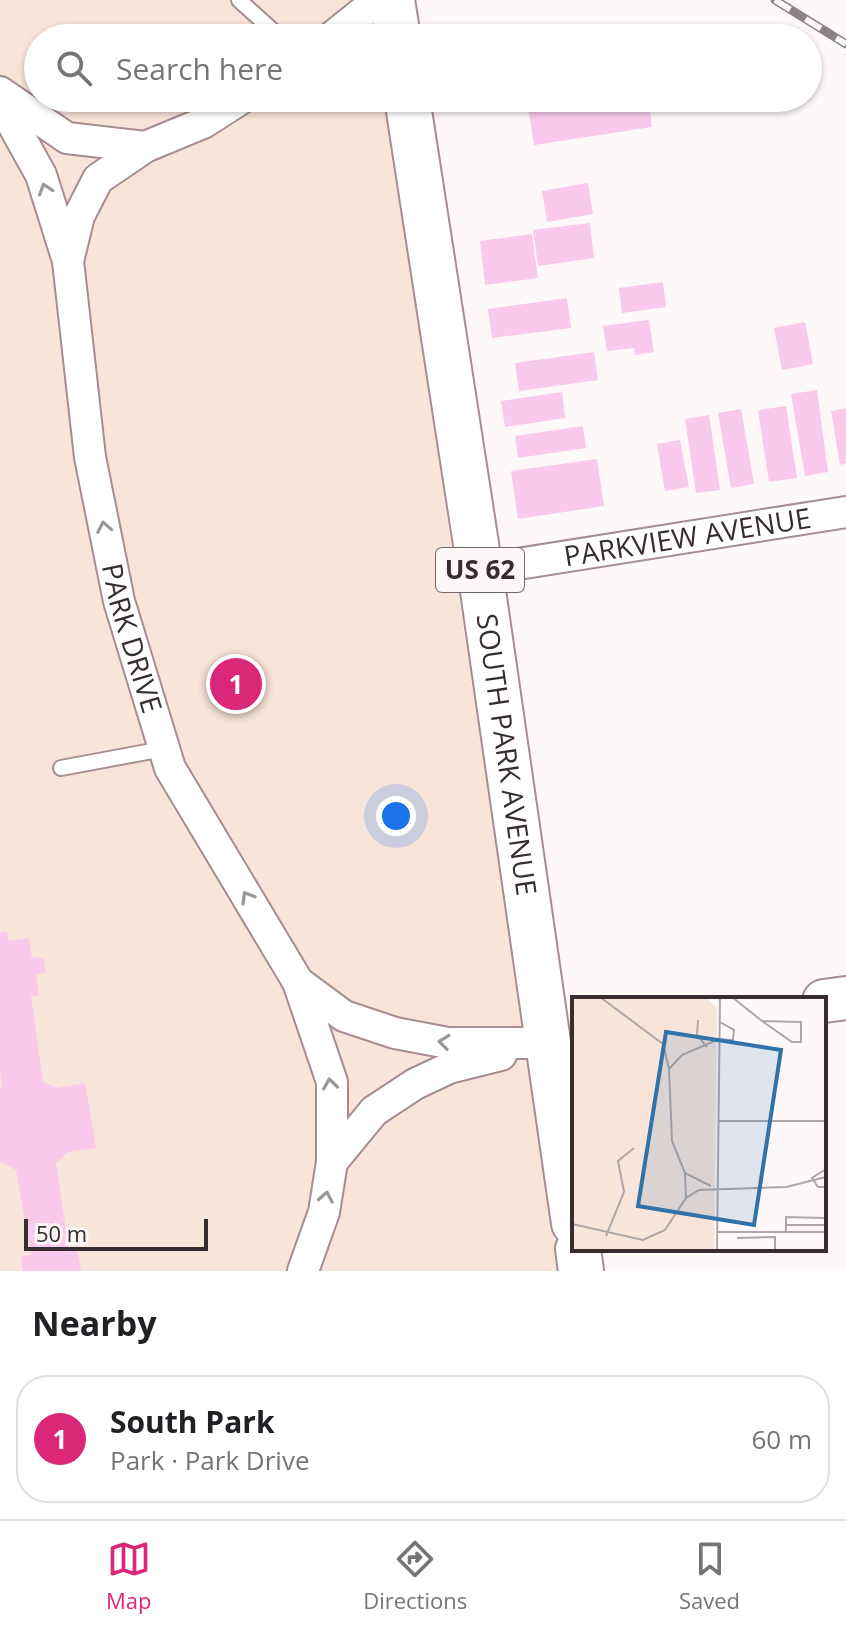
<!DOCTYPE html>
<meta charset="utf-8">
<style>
body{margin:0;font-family:"Open Sans",sans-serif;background:#f2f2f2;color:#202124}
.scale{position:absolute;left:24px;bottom:20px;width:184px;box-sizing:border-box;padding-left:8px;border:4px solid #372c2f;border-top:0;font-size:22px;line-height:28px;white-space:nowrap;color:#372c2f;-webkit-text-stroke:6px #fef8f9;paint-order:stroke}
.you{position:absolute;left:396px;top:816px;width:28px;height:28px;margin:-20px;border:6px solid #fff;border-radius:50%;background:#1a73e8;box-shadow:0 0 0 12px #1a73e833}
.badge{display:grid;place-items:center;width:52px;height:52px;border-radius:50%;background:#db2777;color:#fff;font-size:26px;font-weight:700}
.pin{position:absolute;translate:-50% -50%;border:4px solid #fff;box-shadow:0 2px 8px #0006}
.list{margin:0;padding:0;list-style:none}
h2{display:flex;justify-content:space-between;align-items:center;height:104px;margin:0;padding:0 32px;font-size:34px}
h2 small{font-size:26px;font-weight:400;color:#757577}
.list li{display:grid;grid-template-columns:52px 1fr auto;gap:24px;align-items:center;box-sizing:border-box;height:128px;margin:0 16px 16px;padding:0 16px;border:2px solid #e0e0e0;border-radius:32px}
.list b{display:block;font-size:30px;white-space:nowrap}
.list p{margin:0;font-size:26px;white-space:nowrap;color:#757577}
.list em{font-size:26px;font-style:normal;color:#757577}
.icon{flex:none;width:44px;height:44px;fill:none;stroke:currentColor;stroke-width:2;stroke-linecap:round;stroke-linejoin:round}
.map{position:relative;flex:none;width:846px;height:1271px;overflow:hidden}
.search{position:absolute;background:#fff;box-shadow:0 2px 6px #0004;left:24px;right:24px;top:24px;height:88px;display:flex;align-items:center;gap:20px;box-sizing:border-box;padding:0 28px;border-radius:44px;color:#757577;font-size:30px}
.sheet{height:248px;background:#fff}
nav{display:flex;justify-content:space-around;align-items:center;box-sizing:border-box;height:112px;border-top:2px solid #e0e0e0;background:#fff;font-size:22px;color:#757577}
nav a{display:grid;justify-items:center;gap:4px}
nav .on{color:#db2777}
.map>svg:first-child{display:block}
</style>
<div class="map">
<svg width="846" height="1271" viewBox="0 0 846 1271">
<rect width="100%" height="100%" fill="#fef8f9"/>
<!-- green -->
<path fill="#f9e4da" d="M0 0H370L376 38H38V98H385L559 1271H0Z"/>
<!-- building -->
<g fill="#f9caeb">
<path d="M578 98H648L652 127 534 145 528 106Z"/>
<path d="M588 183 593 214 547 222 542 191Z"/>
<path d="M590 223 594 258 538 266 533 230Z"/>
<path d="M532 234 538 278 485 285 480 241Z"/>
<path d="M663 282 666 307 622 313 619 288Z"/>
<path d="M567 298 571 328 492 338 488 309Z"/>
<path d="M649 320 654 352 635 355 634 348 607 351 603 326Z"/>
<path d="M805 322 813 364 782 370 774 328Z"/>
<path d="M594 352 598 380 519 391 515 363Z"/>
<path d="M817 390 828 472 805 476 791 394Z"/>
<path d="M562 392 565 418 505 427 501 401Z"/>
<path d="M786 406 797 478 769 482 758 410Z"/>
<path d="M846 408V463L840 465 831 411Z"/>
<path d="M741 409 754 484 731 488 718 413Z"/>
<path d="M709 415 720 490 696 493 685 419Z"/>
<path d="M583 426 586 448 518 458 515 436Z"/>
<path d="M680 440 689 487 665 491 657 444Z"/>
<path d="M597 459 604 506 518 519 511 471Z"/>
<path d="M7 931 8 941 29 938 32 958 43 957 46 973 36 974 39 995 31 996 43 1082 57 1088 85 1083 96 1148 68 1152 56 1163 69 1249 77 1247 81 1271H23L21 1256 31 1255 16 1170 0 1161V1090L2 1087 0 1069V933Z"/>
</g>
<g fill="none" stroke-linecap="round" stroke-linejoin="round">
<defs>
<g id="lane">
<path d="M239 0 281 38"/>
<path d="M61 768 163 749"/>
</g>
<g id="street">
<path d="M331 38 378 0"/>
<path d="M0 92 67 138 145 147"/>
<path id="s1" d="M0 101 41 175 68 261 90 457 119 601 170 768 298 982 344 1016 395 1033 448 1043H550"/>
<path d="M68 261 79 216 98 179 145 147 203 123 242 98"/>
<path id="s2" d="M480 570 846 512"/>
<path d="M298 982 332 1082V1162"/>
<path d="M303 1271 324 1212 332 1162 374 1111 415 1084 449 1068 501 1055"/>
</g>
<path id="secondary" d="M824 1001 846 998"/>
<g id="primary">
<path d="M392 0 398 38"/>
<path id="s3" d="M407 98 480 570 574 1223"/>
<path d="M578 1249 581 1271"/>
</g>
</defs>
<!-- lane casing -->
<use href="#lane" stroke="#a68c93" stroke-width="18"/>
<!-- street casing -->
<use href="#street" stroke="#a68c93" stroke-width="34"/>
<!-- secondary casing -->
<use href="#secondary" stroke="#a68c93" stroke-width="46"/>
<!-- primary casing -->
<use href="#primary" stroke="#a68c93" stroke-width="48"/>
<!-- lane -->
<use href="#lane" stroke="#fff" stroke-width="14"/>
<!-- street -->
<use href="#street" stroke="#fff" stroke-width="30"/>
<!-- secondary -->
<use href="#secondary" stroke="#fff" stroke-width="42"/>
<!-- primary -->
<use href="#primary" stroke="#fff" stroke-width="44"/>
<defs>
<path id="rail" d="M775 0 846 44"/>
</defs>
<!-- rail casing -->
<use href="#rail" stroke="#8c8385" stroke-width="9"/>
<!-- rail -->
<use href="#rail" stroke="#fef8f9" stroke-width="6" stroke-dasharray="18" stroke-linecap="butt"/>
</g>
<!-- one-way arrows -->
<defs><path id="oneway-chevron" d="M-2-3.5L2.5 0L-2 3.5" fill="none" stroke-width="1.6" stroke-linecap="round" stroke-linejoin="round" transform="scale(2)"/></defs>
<g stroke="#9b9697">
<use href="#oneway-chevron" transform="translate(45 189) rotate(-108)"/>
<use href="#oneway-chevron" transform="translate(104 527) rotate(-101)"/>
<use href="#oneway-chevron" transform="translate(247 897) rotate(-121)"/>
<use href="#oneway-chevron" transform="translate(444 1042) rotate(-173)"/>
<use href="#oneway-chevron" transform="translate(330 1084) rotate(-98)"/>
<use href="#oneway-chevron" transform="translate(326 1197) rotate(-80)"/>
</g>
<g text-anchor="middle" stroke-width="6" stroke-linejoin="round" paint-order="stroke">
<!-- shield labels -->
<rect fill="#fef8f9" stroke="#73696c" stroke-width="2" x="436" y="548" width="88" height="44" rx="6"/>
<g font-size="26" font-weight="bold" fill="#372c2f">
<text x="480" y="579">US 62</text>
</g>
<!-- street labels -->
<g font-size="28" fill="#372c2f" stroke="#fef8f9">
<text dy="10" stroke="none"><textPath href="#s2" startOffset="210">PARKVIEW AVENUE</textPath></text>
<text dy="10" stroke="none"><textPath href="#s1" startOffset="558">PARK DRIVE</textPath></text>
<text dy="10" stroke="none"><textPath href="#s3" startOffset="664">SOUTH PARK AVENUE</textPath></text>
</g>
</g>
<!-- overview -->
<g transform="translate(572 997)">
<rect width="254" height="254" fill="#fef8f9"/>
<path d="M0 0H133L145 11 142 254H0Z" fill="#f9e4da"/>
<path d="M0 18 27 28 67 57 82 84 23 40 0 36Z" fill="#f9e4da"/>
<path fill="none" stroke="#aea6a8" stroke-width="2" d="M28 0 91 47 97 72 100 144 113 176 139 189M160 0 190 24 220 45H229V25L190 24M126 23 125 38 135 50M97 72 110 58 147 42 161 43 162 33 148 25M147 124H254M254 172 240 181 246 190H254M113 177 114 201M0 227 71 243 93 233 114 201 127 193 214 190 254 180M214 228H254M145 235H254M214 235V220L254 221M34 239 52 195 46 164 62 151M165 241 203 240V254M145 254 148 0"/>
<path fill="#3173a9" fill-opacity="0.15" stroke="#3173a9" stroke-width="4" d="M94 35 209 53 182 228 66 209Z"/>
<rect width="254" height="254" fill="none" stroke="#372c2f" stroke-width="4"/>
</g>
</svg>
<div class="scale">50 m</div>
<div class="you"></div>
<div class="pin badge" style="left:236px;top:684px">1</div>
<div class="search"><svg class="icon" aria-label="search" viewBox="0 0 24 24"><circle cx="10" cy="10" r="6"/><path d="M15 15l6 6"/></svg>Search here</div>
</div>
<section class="sheet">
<h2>Nearby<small></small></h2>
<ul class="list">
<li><span class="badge">1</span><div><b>South Park</b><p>Park · Park Drive</p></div><em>60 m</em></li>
</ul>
</section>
<nav>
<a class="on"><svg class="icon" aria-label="map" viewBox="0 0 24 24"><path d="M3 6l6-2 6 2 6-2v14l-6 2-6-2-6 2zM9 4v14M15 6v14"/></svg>Map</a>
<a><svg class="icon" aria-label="directions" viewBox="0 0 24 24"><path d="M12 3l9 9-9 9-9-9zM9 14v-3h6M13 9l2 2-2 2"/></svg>Directions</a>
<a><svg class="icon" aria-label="saved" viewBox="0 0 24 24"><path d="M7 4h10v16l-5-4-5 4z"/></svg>Saved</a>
</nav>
